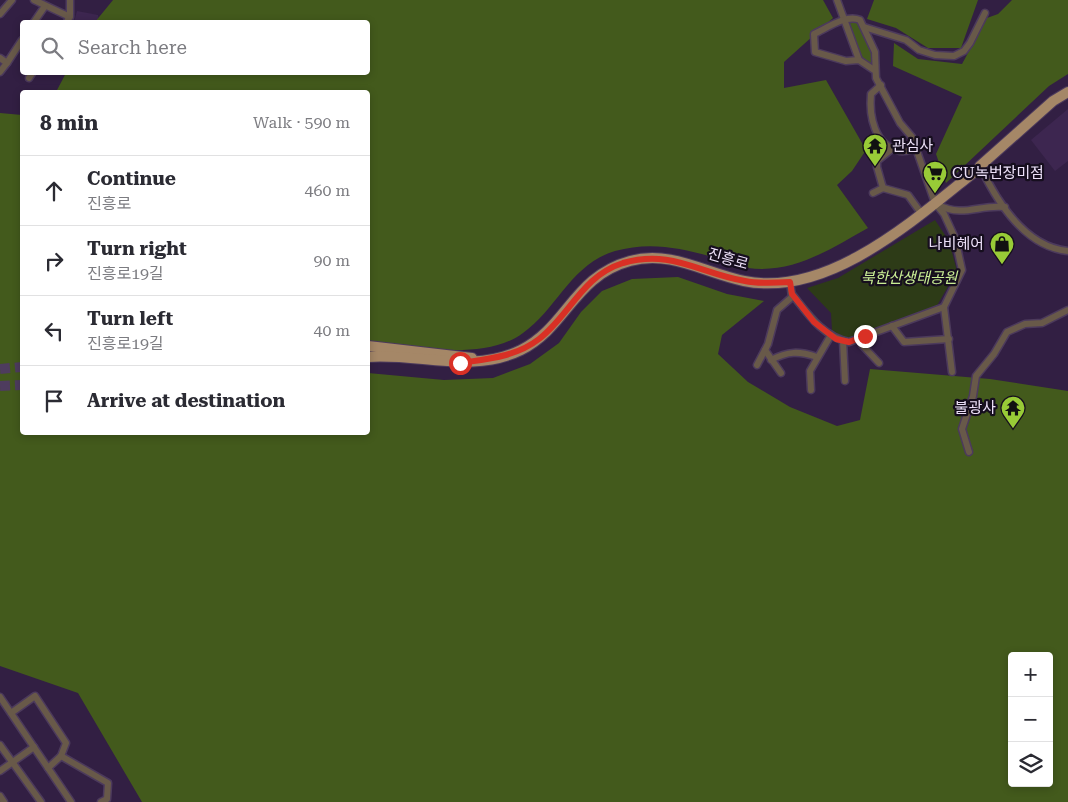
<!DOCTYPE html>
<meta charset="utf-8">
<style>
body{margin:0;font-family:"Roboto Serif","Noto Sans KR",serif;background:#f2f2f3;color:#2b2b33}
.controls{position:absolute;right:15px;bottom:15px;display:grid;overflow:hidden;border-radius:5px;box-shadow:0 2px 8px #0003}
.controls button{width:45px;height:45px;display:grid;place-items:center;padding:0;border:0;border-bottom:1px solid #e1e1e2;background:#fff;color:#2b2b33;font:25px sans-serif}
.stop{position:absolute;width:15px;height:15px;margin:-11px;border:4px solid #d93025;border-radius:50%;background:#fff}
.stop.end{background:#d93025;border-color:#fff;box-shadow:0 1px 5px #0008}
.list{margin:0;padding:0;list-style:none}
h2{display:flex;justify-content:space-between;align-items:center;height:65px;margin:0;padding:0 20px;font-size:21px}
h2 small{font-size:16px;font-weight:400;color:#7c7c81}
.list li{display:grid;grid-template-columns:32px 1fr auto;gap:15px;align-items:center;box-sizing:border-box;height:70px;padding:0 20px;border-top:1px solid #e1e1e2}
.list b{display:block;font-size:19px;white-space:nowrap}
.list p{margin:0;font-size:16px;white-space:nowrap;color:#7c7c81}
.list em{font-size:16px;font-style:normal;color:#7c7c81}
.icon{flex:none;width:28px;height:28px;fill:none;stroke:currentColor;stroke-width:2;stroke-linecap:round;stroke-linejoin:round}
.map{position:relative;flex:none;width:1068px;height:802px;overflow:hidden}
.search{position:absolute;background:#fff;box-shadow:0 2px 8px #0003;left:20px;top:20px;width:350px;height:55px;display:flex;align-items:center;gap:12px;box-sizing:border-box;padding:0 18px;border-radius:5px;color:#7c7c81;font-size:19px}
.panel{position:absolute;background:#fff;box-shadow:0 2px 8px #0003;left:20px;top:90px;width:350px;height:345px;border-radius:5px}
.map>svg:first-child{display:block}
</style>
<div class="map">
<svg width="1068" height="802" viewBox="0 0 1068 802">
<rect width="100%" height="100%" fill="#321f43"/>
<!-- built -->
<g fill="#3d2650">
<path d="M77 11 98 15 99 22H74Z"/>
<path d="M1068 109V161L1055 171 1031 140Z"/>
</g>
<!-- green -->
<path fill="#2d3b17" d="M935 220 949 241 957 271 935 309 845 339 832 330 831 313 807 288 838 278Z"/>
<!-- forest -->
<g fill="#435a1c" fill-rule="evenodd">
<path d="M113 0H823L833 18 784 62V88L826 80 866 150 852 171 837 185 868 228C830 249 794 274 748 268 738 267 726 261 716 258 682 248 650 241 615 251 571 264 557 309 523 333 484 362 413 346 368 343V92H56L66 73 368 72V22H95Z"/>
<path d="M874 0H978L961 48H928L896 28 867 19Z"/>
<path d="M1012 0H1068V74L1049 86 946 183 936 154 962 97 893 66 894 43 918 59 962 64 987 18 998 14Z"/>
<path d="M855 21C867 30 875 52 873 66L860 59 848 22Z"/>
<path d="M0 113 22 115V432H368V373L444 380 493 378 530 364 559 343 581 312 602 291 632 279 678 277 727 294 764 301 722 335 718 354 748 382 790 407 837 426 860 420 870 369 990 379 1068 391V802H142L78 693 0 666ZM1012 656H1049V783H1012Z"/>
</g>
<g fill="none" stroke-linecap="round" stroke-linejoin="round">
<!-- primary-tunnel -->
<g stroke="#4e3c5e" stroke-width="10" stroke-dasharray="10 5" stroke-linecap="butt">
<path d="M0 369 22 367"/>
<path d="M0 386 22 385"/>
</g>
<defs>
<g id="minor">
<path d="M34 0 70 17"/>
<path d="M837 0 859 60"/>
<path d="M0 14 12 0"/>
<path d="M34 22 45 6"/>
<path d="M67 22 70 15V0"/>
<path d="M864 27 906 40 919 50 935 55 954 56 964 51 970 43 985 13"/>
<path d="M0 58 7 63 22 40"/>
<path d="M874 70 859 60 846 61 815 52 814 34C827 28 846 14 860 20L875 52 876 78 900 123 912 137 935 203 944 214 955 238 962 270 944 307 952 372"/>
<path d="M0 72 7 63"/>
<path d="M29 78 33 72"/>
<path d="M881 85 871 94C869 115 874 146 900 151 904 152 911 150 916 149"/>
<path d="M980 166C997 202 1025 247 1068 251"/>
<path d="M883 188 908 195 921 213"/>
<path d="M873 193 883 188 877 167V161L893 148"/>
<path d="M938 205C964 218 979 204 1005 207"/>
<path d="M792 294C808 314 823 337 849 342L944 307"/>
<path d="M892 326 904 342 949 339"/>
<path d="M859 338 862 345 879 363"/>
<path d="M843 341 845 381"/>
<path d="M765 350 781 373"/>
<path d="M771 360C788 351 799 351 817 357"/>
<path d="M757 365 768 344 777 310 792 297 790 282"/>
<path d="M811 390 810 371 831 335"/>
<path d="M969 452 962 429 973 396 976 376 994 354 1007 332 1025 324 1042 323 1068 310"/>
<path d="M0 697 71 802"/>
<path d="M11 713 35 696 66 743 61 756 48 768"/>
<path d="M0 745 41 802"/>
<path d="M61 756 108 783 107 799 101 802"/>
<path d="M0 771 34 747"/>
<path d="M0 796 4 802"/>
</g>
<g id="primary">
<path d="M980 166 1053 101 1068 92"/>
<path d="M368 346 472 358"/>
<path d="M368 357C419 353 472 374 521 350 567 327 574 276 630 261 671 250 705 273 744 281 827 298 913 221 973 173"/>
</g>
</defs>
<!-- minor casing -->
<use href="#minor" stroke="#4c3a5c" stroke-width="9"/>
<!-- primary casing -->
<use href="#primary" stroke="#4c3a5c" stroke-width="12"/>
<!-- minor -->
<use href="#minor" stroke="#685949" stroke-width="6"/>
<!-- primary -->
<use href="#primary" stroke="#a58767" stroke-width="10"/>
</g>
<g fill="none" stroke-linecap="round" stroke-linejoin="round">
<!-- route -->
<path stroke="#d93025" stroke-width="6" d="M460 363C487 359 516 357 539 339 570 315 582 276 623 263 671 249 699 273 745 281 759 284 775 283 790 282L792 294 814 322 836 339 849 342 865 336"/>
</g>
<!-- icons -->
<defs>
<symbol id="temple-pin" viewBox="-11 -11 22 30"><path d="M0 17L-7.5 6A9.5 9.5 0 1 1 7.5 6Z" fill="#98cb37" stroke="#160e1e"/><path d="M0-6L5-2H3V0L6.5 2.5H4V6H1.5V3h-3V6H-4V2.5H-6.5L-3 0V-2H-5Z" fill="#111"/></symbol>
<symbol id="supermarket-pin" viewBox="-11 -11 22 30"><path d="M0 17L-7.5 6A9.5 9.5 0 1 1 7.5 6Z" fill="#98cb37" stroke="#160e1e"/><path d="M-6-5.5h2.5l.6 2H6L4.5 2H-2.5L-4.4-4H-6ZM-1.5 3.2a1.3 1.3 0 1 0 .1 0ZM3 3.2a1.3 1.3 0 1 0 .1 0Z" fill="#111"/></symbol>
<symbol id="shop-pin" viewBox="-11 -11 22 30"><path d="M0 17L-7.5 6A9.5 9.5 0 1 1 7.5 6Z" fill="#98cb37" stroke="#160e1e"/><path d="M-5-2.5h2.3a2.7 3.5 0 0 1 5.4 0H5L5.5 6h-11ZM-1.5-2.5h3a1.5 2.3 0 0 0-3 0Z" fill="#111"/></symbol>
</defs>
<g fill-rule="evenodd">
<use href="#temple-pin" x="861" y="132" width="28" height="38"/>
<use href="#supermarket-pin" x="921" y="159" width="28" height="38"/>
<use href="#shop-pin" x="988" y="230" width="28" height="38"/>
<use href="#temple-pin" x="999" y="394" width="28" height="38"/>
</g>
<g text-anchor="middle" stroke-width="4.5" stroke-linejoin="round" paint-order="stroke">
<!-- poi labels -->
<g font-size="15" fill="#ece0f8" stroke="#160e1e" text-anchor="start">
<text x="892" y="151">관심사</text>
<text x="952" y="178">CU녹번장미점</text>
<text x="984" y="249" text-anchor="end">나비헤어</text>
<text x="996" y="413" text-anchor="end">불광사</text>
</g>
<!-- street labels -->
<g font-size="15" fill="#ece0f8" stroke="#160e1e">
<text transform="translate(728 259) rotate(16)" y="5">진흥로</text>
</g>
<!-- park labels -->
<g font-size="15" font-style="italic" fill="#c9ee94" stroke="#160e1e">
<text x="909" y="283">북한산생태공원</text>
</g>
</g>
</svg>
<div class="controls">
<button>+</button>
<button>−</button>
<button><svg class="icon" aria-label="layers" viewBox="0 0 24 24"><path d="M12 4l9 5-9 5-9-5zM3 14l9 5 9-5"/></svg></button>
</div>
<div class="stop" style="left:460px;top:363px"></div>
<div class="stop end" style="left:865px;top:336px"></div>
<div class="search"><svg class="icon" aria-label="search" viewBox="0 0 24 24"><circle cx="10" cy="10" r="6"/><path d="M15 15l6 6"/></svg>Search here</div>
<section class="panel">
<h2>8 min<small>Walk · 590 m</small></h2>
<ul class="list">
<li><svg class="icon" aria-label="ahead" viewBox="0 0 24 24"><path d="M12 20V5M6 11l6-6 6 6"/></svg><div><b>Continue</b><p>진흥로</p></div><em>460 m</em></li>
<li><svg class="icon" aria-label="right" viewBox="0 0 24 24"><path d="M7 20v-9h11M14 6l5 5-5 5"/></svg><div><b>Turn right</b><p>진흥로19길</p></div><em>90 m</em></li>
<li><svg class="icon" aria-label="left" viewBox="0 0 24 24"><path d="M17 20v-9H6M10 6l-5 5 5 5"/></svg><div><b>Turn left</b><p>진흥로19길</p></div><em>40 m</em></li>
<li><svg class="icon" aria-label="arrive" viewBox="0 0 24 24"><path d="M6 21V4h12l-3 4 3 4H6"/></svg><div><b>Arrive at destination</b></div></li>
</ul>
</section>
</div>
